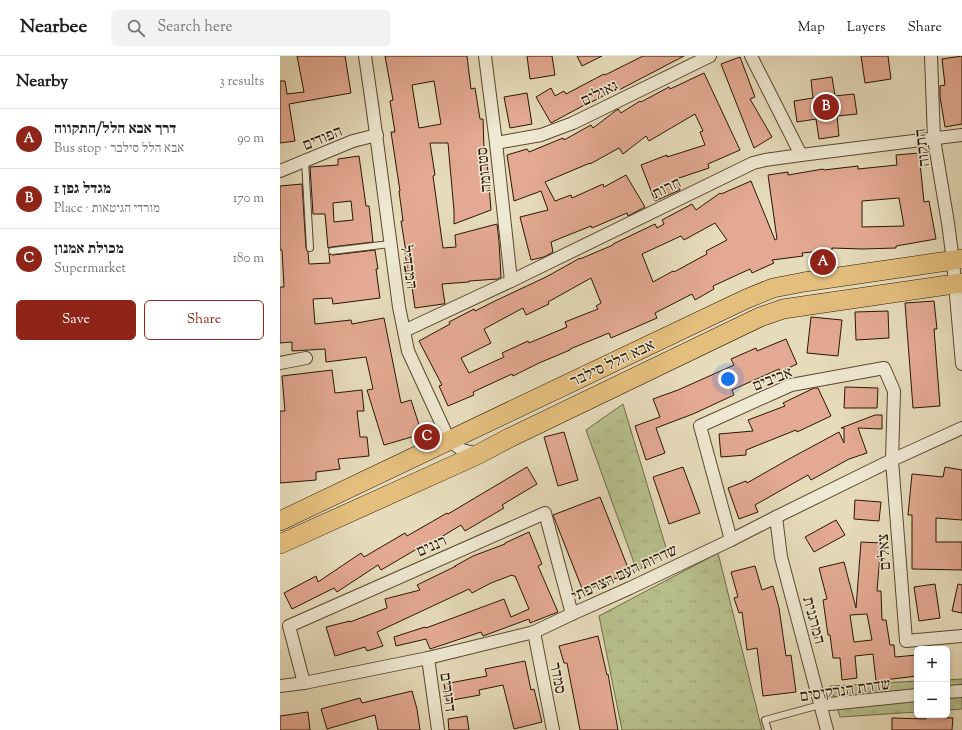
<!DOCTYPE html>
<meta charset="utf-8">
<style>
body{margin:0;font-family:"Sorts Mill Goudy","Frank Ruhl Libre",serif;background:#f2f2f2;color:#202124}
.controls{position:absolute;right:12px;bottom:12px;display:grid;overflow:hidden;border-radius:6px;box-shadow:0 2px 6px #0003}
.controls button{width:36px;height:36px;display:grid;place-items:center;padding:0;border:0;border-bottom:1px solid #e0e0e0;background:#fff;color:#202124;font:20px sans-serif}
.you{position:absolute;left:448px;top:323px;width:14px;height:14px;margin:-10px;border:3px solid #fff;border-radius:50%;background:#1a73e8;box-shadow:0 0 0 6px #1a73e833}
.badge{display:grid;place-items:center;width:26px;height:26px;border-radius:50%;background:#8f2418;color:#fff;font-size:13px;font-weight:700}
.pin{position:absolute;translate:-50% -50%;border:2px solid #fff;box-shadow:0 1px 4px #0006}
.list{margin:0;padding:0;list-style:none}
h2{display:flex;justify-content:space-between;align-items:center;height:52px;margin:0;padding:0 16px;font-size:17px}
h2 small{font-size:13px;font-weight:400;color:#757577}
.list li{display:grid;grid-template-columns:26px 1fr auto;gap:12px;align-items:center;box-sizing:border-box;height:60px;padding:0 16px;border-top:1px solid #e0e0e0}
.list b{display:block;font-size:15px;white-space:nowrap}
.list p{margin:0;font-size:13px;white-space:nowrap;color:#757577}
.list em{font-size:13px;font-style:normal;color:#757577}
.actions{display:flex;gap:8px;padding:12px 16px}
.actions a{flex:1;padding:9px 0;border:1px solid #8f2418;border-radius:6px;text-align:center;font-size:14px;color:#8f2418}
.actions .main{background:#8f2418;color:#fff}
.icon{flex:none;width:22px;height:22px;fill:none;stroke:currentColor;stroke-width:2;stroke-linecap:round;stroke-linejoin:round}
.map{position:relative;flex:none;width:682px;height:674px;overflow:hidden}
header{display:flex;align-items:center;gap:24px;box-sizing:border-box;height:56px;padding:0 20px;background:#fff;border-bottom:1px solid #e0e0e0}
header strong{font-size:19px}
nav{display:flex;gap:22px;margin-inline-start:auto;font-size:14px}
.search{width:280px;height:36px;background:#f2f2f2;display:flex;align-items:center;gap:10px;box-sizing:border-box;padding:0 14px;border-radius:6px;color:#757577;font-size:15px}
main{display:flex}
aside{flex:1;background:#fff}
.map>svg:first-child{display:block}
</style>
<header>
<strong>Nearbee</strong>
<div class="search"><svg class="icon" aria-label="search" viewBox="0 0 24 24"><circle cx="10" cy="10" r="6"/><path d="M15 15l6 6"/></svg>Search here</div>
<nav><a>Map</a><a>Layers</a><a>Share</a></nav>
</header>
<main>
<aside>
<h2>Nearby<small>3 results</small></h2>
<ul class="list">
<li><span class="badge">A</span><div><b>דרך אבא הלל/התקווה</b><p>Bus stop · אבא הלל סילבר</p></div><em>90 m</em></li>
<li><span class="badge">B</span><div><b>מגדל גפן 1</b><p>Place · מורדי הגיטאות</p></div><em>170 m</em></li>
<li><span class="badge">C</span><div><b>מכולת אמנון</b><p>Supermarket</p></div><em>180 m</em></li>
</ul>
<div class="actions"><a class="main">Save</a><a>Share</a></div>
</aside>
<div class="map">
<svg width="682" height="674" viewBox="0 0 682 674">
<defs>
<pattern id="park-tufts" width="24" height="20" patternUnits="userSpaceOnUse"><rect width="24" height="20" fill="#b7c08e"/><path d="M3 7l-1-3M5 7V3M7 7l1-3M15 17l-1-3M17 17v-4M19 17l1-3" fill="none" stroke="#9da479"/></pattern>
</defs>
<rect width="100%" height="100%" fill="#e6dbba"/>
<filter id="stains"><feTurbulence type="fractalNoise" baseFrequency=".005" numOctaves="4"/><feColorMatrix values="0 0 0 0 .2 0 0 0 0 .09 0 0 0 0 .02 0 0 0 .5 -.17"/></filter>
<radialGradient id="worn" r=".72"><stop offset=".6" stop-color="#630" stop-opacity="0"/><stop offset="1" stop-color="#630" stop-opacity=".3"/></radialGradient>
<!-- park -->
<g fill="url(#park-tufts)" stroke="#706b48">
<path d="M343 348 387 495 357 515 306 374Z"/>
<path d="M438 497 482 674H342L319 560Z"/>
<path d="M682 623V653L667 654V624Z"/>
<path d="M637 625V656L560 661 550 630Z"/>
</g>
<!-- building -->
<g fill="#e3a992" stroke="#291601" fill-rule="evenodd">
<path d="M17 0H65L71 37 9 48 15 85 0 87V25H5L7 38 24 36Z"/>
<path d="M105 0H187L191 33 195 32 200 63H203L204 93H206L211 154 174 168V155L168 87H150L155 119 153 120 163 192 176 191 175 179 217 168 219 185 221 221 218 223 189 225V226L162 228 165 248H163L135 252 130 217 128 218 125 196H126L121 165H123L119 135H120L111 76H115L110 45 113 44ZM154 25 161 68 139 72 132 29Z"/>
<path d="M247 0H272L275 19 250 23Z"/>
<path d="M297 0H322L302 10Z"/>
<path d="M363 0H404L339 34 338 32 308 48V47L271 67 256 41 271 32 275 40 284 35 286 38 324 18 325 19Z"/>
<path d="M581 0H608L611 23 585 27Z"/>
<path d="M682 0V68L665 71 660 41V30L665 29 662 3Z"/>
<path d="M460 1 475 41 470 43 492 81 474 92 441 8Z"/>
<path d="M424 17 460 94 428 108 429 112 396 123 400 134 375 145 361 109 387 99V101L425 89 420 76 423 75 415 58 369 85 366 80 343 98 339 92 310 108V107L265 126 275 145 291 139 292 142 323 128 324 131 346 119 365 151 348 160 347 157 312 172 311 170 271 186 273 196 264 201 251 204 240 161 268 154 261 135 234 145 227 99 247 93 249 96 283 82 284 84 311 69 313 72 338 53 341 57 360 45 361 46 389 31 390 33Z"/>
<path d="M552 21 555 40 574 38 577 58 557 60 559 80 539 83 536 63 517 66 514 45 533 42 531 24Z"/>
<path d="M247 37 252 68 230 72 224 41Z"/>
<path d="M639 97 644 146 649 145 656 183 616 190V192L582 193 552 192V194L522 197 523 200 492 204 494 207 472 217 470 213 433 230 434 233 415 244 412 238 375 257 377 262 331 282 329 277 290 293V294L259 307 233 320 232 318 193 336 194 339 168 350 159 330 162 329 139 285 170 268 169 266 194 253 195 255 217 244 266 221 300 202V203L333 189V188L375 168 377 172 384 168 382 164 412 148 416 154 440 137 441 138 471 125 495 184 497 183 488 119 508 116V119L543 113 544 114 578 110V113L617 109 616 99ZM619 142 624 170 582 171V145ZM435 167 447 184 426 195 427 198 394 216 393 215 373 226 362 198 401 180 404 184ZM311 222 321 247 316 250 318 253 285 266 287 271 249 287 248 285 222 297 224 301 189 317 181 302 211 287 204 273 243 252 246 259 269 248 268 246Z"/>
<path d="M79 100 86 150H89L93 186 51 191 48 192 45 158H33L30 111 58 109V103ZM71 145 73 164 54 166 53 147Z"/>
<path d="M22 128 26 192 28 196 29 208 50 207 49 198 53 199 95 194 98 213H96L100 242 53 248 52 242 33 243 35 268 71 264 72 268 104 262 121 347 131 344 142 378 104 389 87 334 93 333 86 301 46 306 45 293 12 295V286L0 287V231H4L2 194H0V130Z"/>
<path d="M654 245 657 273H654L660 350 633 352 625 247Z"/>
<path d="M608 255 609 282 576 284 575 256Z"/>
<path d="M531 261 562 264 558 300 527 297Z"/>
<path d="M506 283 517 308 500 316 499 313 452 334 454 339 413 358 376 372 385 397 366 404 355 370 380 361 373 343 398 334 454 309 451 303 476 292 477 295Z"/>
<path d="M52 314 55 337 82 334 84 355H77L80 381H87L89 400 58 403 60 413 36 416V424L0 427V355H5L2 320Z"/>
<path d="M565 331 598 332 597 352H564Z"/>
<path d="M534 332H538L551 360 517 376 516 374 466 394V399L441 401 439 378 473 375 468 364 505 350 503 347Z"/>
<path d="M595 359H602V373L578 372 587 397 569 403 531 424 528 419 475 449 478 456 459 463 448 432 466 425 467 427 509 403 559 376 564 387V372H561Z"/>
<path d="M284 376 298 424 278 430 264 381Z"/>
<path d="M247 411 257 428 222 449 224 452 185 475 181 469 143 492 142 490 101 514 98 509 57 536 54 532 12 553 4 537 36 520 38 526 81 497 84 501 125 477 127 480 167 457 168 458Z"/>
<path d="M403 411 420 457 389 468 373 421Z"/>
<path d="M665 411 682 414V464L656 462V486H682V514L632 513V459H628L632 418 663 421Z"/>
<path d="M320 441 350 517 303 535 273 459Z"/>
<path d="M575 444 601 446 599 465 574 463Z"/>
<path d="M556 464 565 479 534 496 525 481Z"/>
<path d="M249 476 262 508 258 510 278 556 250 567 249 563 203 580 201 576 150 593 146 583 116 590 114 581 145 571 146 572 224 543 231 561 249 553 235 520H233L232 519 211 527 192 537 189 533 97 576 103 590 87 595 85 591 55 600 46 571 70 565V566L107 552 105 543 140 534 137 529 176 510H175L193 500 225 488V487Z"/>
<path d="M581 486 601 487 597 535H601L602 564H606L610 589H614L615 601 637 599V620L596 625 593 598 575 600 577 622 562 624 560 602H553L550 579H548L543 544 547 543 539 512 564 506 576 552ZM587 558 592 584 574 586 570 559Z"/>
<path d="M475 510 482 534 493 530 499 552 506 600 511 599 516 636 483 640 477 592 467 594 462 556 459 557 454 542 458 541 451 516Z"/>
<path d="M655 528 660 562 639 565 634 531Z"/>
<path d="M678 528 682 529V557L672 555Z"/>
<path d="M318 580 327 619 328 618 338 674H300L287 607H284L279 590Z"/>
<path d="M245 605 251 634 254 633 262 666 234 673 223 629 199 634 200 639 167 645 164 628 207 620 205 613Z"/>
<path d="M132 635 137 653 140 674H98L95 659 47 673 41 653 80 642 82 647Z"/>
<path d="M28 656 30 674H0V660Z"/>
<path d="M187 660 189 674H169L168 663Z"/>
<path d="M646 661 673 662 672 674H612V662L646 663Z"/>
</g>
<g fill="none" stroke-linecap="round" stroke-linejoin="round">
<defs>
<g id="service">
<path d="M25 105 30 192"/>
<path d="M52 195 110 188"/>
<path d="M488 674 485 664 540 649"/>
</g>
<g id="minor">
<path d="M85 0 92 48 119 251 128 295 169 384 182 394 199 398"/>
<path d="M205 0 216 87 231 225"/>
<path d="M471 0 521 99"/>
<path d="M651 0 654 83 668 167 673 205 682 308"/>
<path d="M216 87 261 79 293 67 430 0"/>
<path d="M0 115 73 85 97 79"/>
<path d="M124 275 231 225 473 107 485 104 521 99 682 79"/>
<path d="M0 307 26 302"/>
<path d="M496 461 501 501 547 674"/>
<path d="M451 484 420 370 511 329 604 312 614 335 612 404 626 585 682 580"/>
<path d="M254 576 273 674"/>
<path d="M148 602 158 674"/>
<path d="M24 627 9 570 265 457 292 558"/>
<path d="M0 630 24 627 148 602 254 576 292 558 350 532 451 484 496 461 612 404 682 372"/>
<path d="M667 636 682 635"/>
<path d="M540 649 637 639"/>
</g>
<g id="primary">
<path d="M0 465 466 243 493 232 524 226 682 203"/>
<path d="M0 488 199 398 229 382 480 261 503 253 530 249 682 227"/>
</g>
</defs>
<!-- service casing -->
<use href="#service" stroke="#58472f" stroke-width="8"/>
<!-- minor casing -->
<use href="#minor" stroke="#58472f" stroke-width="14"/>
<!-- primary casing -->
<use href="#primary" stroke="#291601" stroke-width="20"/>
<!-- service -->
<use href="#service" stroke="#efe8d2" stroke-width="6"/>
<!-- minor -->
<use href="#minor" stroke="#efe8d2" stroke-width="12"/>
<!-- primary -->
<use href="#primary" stroke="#e3be7d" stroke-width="19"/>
</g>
<g text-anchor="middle" stroke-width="3" stroke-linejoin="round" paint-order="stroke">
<!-- street labels -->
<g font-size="16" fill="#291601" stroke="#efe8d2">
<text transform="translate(319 36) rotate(-26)" y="6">גאולים</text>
<text transform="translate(42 81) rotate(-22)" y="6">הפודים</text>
<text transform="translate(641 92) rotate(-97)" y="6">התקוה</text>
<text transform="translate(203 114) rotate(-96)" y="6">סטרומה</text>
<text transform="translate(386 131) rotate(-26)" y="6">חרות</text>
<text transform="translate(130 211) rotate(82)" y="6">המבדיל</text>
<text transform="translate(332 306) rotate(-25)" y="6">אבא הלל סילבר</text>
<text transform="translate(492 322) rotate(-21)" y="6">אביבים</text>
<text transform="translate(151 489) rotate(-24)" y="6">רננים</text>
<text transform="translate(603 496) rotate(-94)" y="6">צאלים</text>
<text transform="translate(344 516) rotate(-25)" y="6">שדרות העם הצרפתי</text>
<text transform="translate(535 564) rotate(75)" y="6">המרגנית</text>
<text transform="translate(279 622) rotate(79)" y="6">סמדר</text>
<text transform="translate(565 633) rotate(-8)" y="6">שדרת הנרקיסים</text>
<text transform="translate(169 636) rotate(82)" y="6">דרורים</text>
</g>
</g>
<rect width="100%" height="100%" filter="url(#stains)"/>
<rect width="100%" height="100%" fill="url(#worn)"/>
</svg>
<div class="controls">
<button>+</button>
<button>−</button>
</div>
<div class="you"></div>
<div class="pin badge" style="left:543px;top:206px">A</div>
<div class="pin badge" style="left:546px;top:51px">B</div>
<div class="pin badge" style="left:147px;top:381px">C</div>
</div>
</main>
